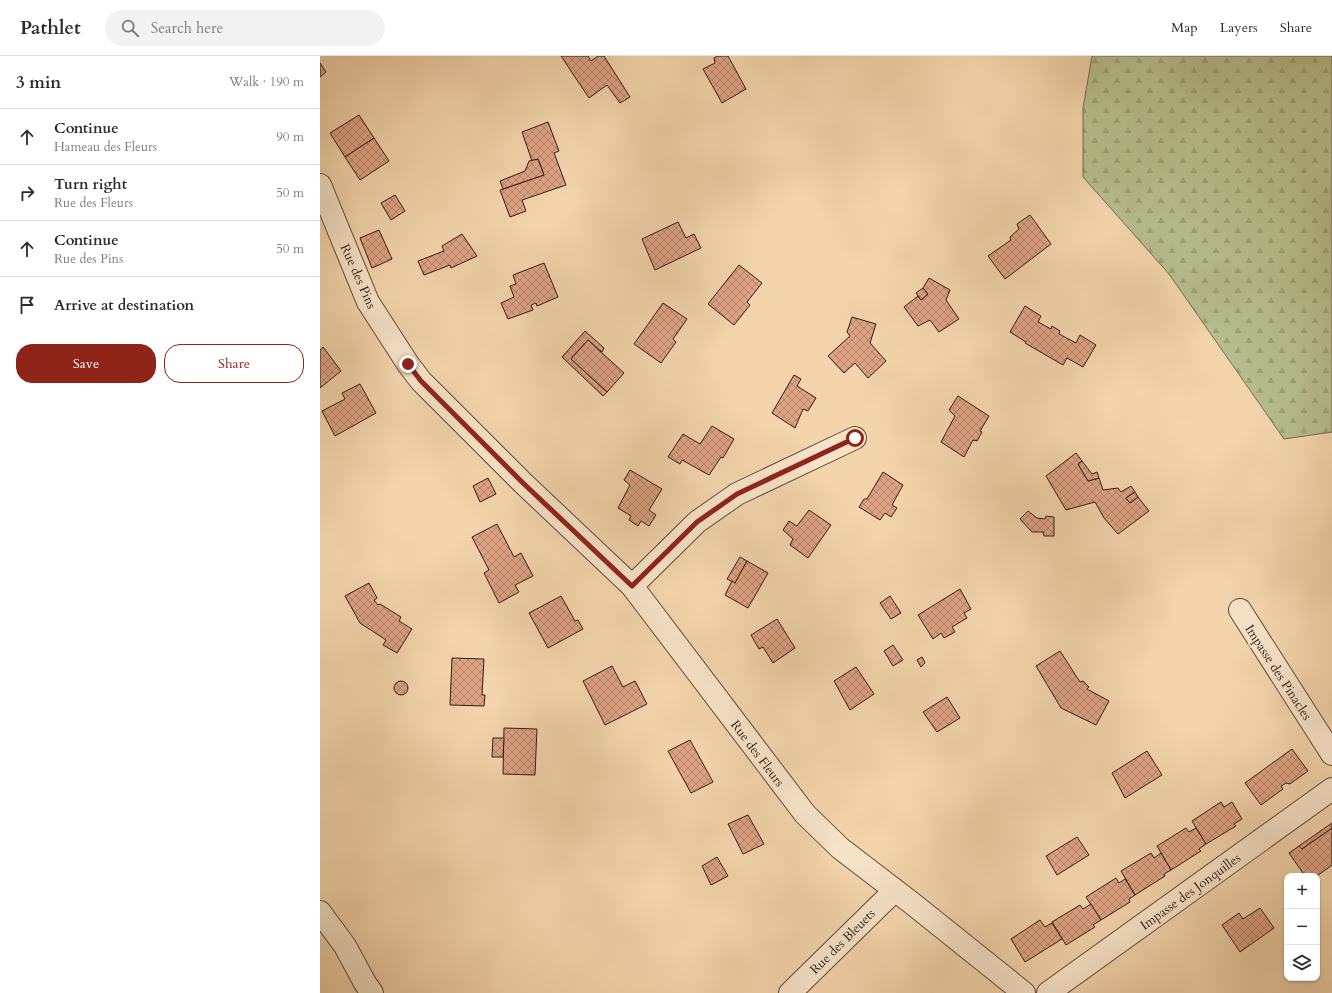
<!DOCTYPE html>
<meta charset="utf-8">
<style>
body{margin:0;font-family:Cardo,serif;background:#f2f2f3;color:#2b2b33}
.controls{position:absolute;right:12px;bottom:12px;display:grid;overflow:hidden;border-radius:8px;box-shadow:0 1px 3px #0004}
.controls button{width:36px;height:36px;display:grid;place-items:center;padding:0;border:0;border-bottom:1px solid #e1e1e2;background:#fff;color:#2b2b33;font:20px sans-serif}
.stop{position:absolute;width:12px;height:12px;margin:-9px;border:3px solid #8f2418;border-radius:50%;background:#fff}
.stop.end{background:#8f2418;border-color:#fff;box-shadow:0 1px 4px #0008}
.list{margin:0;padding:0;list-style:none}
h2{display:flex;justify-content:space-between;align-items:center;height:52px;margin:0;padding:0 16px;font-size:17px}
h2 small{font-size:13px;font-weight:400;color:#7c7c81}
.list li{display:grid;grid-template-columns:26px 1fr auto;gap:12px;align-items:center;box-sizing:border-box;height:56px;padding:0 16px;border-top:1px solid #e1e1e2}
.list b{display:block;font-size:15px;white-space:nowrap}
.list p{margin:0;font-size:13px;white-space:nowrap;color:#7c7c81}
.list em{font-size:13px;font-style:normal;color:#7c7c81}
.actions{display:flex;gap:8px;padding:12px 16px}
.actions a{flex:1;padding:9px 0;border:1px solid #8f2418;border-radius:16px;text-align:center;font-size:14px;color:#8f2418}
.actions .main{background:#8f2418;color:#fff}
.icon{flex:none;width:22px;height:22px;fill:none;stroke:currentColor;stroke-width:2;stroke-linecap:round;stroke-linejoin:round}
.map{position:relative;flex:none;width:1012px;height:937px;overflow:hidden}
header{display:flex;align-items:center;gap:24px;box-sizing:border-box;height:56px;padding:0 20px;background:#fff;border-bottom:1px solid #e1e1e2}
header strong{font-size:19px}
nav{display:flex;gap:22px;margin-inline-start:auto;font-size:14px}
.search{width:280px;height:36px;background:#f2f2f3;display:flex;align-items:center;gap:10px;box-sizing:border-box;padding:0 14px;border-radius:22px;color:#7c7c81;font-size:15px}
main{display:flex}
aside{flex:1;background:#fff}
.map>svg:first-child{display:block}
</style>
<header>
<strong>Pathlet</strong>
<div class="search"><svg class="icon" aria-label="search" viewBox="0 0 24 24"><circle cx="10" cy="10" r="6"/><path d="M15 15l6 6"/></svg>Search here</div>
<nav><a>Map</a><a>Layers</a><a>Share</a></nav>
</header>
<main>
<aside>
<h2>3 min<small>Walk · 190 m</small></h2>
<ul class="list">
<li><svg class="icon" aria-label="ahead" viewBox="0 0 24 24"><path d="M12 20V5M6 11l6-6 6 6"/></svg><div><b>Continue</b><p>Hameau des Fleurs</p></div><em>90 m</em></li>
<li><svg class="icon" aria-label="right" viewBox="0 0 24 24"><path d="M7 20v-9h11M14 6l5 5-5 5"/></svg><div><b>Turn right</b><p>Rue des Fleurs</p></div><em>50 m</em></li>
<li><svg class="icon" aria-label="ahead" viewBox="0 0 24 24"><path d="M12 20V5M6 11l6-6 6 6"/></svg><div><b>Continue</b><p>Rue des Pins</p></div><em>50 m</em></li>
<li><svg class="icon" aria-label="arrive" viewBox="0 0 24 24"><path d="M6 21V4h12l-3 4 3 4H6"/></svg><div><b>Arrive at destination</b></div></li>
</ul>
<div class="actions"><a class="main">Save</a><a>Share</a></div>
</aside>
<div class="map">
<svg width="1012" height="937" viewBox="0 0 1012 937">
<defs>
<pattern id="forest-firs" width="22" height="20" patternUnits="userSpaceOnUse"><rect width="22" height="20" fill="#b7bd8c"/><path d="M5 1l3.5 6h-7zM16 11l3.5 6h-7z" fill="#9ea278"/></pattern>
<pattern id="building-cross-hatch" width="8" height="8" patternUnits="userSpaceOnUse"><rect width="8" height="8" fill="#dea383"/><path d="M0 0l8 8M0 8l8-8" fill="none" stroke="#b4846a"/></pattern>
</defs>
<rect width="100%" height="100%" fill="#f3d4ab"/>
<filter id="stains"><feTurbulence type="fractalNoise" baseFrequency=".005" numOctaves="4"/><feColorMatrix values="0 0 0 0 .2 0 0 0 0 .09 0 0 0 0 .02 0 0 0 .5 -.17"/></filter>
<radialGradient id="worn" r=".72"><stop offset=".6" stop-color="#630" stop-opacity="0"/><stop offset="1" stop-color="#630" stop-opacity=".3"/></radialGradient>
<!-- forest -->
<path fill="url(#forest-firs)" stroke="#746c50" d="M772 0H1012V376L964 383 849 218 763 121V52Z"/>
<!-- building -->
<g fill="url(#building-cross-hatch)" stroke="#301c15">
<path d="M241 0H268L271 5 278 0H284L310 41 300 47 287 29 269 42Z"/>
<path d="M398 0H408L426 33 402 47 383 13 395 7 394 2Z"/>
<path d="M0 7 6 16 0 21Z"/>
<path d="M39 59 54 82 25 101 10 77Z"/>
<path d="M228 66 239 95 234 97 246 129 202 144 206 155 190 161 180 134 224 119 218 103 212 105 202 76Z"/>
<path d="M54 82 69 105 40 124 25 101Z"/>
<path d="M218 103 224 119 183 133 180 125 205 115 209 105Z"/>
<path d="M75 139 85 155 71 164 61 147Z"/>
<path d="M710 159 731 188 685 223 668 200 691 184 690 181 699 173 697 168Z"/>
<path d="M358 166 366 182 374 178 381 192 335 214 322 183Z"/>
<path d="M59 174 72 203 52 212 40 182Z"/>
<path d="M142 178 157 200 131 212 130 209 104 219 98 205 124 195 122 190Z"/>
<path d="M224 207 238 241 217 250 216 247 211 249 213 254 188 263 181 247 194 241 190 230 196 228 193 219Z"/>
<path d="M419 209 442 227 427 246 430 249 414 269 388 248Z"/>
<path d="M609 222 630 234 626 244 639 263 619 276 610 264 598 270 584 251 598 240 601 244 608 238 603 232Z"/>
<path d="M603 232 608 238 601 244 596 237Z"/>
<path d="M343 247 367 263 353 283 356 286 341 307 314 288Z"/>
<path d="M705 250 721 260 718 266 731 273 732 270 740 275 739 278 756 287 760 279 776 289 763 311 747 302 743 309 705 287 706 286 690 276Z"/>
<path d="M532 261 556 268 550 287 566 305 548 322 535 307 524 317 508 300 530 280 527 276Z"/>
<path d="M265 275 284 292 282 296 268 284 251 303 287 336 283 340 242 301Z"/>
<path d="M268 284 304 317 287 336 251 303Z"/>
<path d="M3 291 21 315 0 332V294Z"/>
<path d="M474 319 481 323 477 330 496 342 488 355 483 353 475 372 452 357Z"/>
<path d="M40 328 56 357 15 380 2 355 25 343 22 337Z"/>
<path d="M638 340 669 360 660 375 662 376 657 385 653 384 644 401 621 386 635 360 629 354Z"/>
<path d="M392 370 414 383 403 402 401 401 389 419 362 404 360 408 348 401 363 378 380 388Z"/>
<path d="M756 397 762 405 758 408 768 425 779 422 783 434 798 432 801 436 811 430 815 436 806 442 810 447 818 441 829 455 798 478 784 462 775 446 746 454 726 420Z"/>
<path d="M762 405 772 418 777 416 779 422 768 425 758 408Z"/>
<path d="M310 414 342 433 329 454 336 459 329 470 321 465 318 470 309 464 311 460 298 452 310 429 304 424Z"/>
<path d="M563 416 583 429 572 449 577 452 571 461 565 457 560 464 539 451 544 443H547Z"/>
<path d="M168 422 176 438 160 446 153 430Z"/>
<path d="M815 436 818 441 810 447 806 442Z"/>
<path d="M489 454 511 469 488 502 470 489 473 483 463 474 469 465 477 470Z"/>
<path d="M708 455 717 462 725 463 726 460 734 461V480H724L723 476H712L700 463Z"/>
<path d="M177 468 194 501 201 497 213 520 195 529 199 536 179 547 164 517 169 514 152 481Z"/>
<path d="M420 501 427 505 415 527 407 523Z"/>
<path d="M427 505 448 517 428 552 405 539 412 525 415 527Z"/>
<path d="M49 527 57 542 54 544 58 549 60 548 81 561 79 565 92 573 77 597 63 589 66 584 40 567 25 540Z"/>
<path d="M640 533 651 553 644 557 647 562 632 571 635 576 624 582 621 577 613 583 598 559Z"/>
<path d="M241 540 255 565 258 564 263 573 228 592 209 557Z"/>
<path d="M570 540 581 557 571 563 560 547Z"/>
<path d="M457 563 475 592 453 607 443 591 439 593 431 579Z"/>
<path d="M573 589 583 604 573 610 564 595Z"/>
<path d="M740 595 760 626 763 625 769 631 767 633 789 645 776 669 741 652 716 610Z"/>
<path d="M602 601 605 607 601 611 597 604Z"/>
<path d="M132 602 164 603 162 639H165L164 650 130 649Z"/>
<path d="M292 610 303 631 315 625 327 648 285 669 263 625Z"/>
<path d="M536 611 554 638 530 654 514 625Z"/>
<circle cx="81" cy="632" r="7"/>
<path d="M627 641 640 662 617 676 603 656Z"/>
<path d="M184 672 217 673 215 719 183 718Z"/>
<path d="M173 682H184L183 701H172Z"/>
<path d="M370 684 393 726 371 737 348 695Z"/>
<path d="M972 693 988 715 970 728 966 727 961 730 963 733 941 749 925 727Z"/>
<path d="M827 695 842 719 805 742 792 717Z"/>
<path d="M901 746 904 751 912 746 922 763 914 768 916 770 886 788 872 765Z"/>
<path d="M428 759 444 788 423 798 408 768Z"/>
<path d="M1012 767V772L982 793 979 790Z"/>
<path d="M866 772 869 776 876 772 886 788 879 793 881 795 851 814 837 790Z"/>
<path d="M1012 772V809L997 820H985L969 797 979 790 982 793Z"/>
<path d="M757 781 769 799 737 819 726 800Z"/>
<path d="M831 797 834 802 841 797 851 814 844 818 845 820 815 839 801 815Z"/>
<path d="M397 801 408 820 391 829 382 810Z"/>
<path d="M796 822 799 827 805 823 815 839 809 843 810 846 781 864 766 841Z"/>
<path d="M771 848 781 864 773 869 775 871 746 889 732 866 760 849 763 853Z"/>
<path d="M940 852 954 872 920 896 902 869 919 857 923 863Z"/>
<path d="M720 864 725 871 732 867 742 883 705 906 691 883Z"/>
</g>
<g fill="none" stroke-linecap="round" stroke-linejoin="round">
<defs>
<g id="minor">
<path d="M0 129 48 246 88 308 101 325 203 427 312 530 485 758 520 792 593 848 704 937"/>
<path d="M312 530 377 466 417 438 535 382"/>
<path d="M920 554 1012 698"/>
<path d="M0 856 25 890 45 927 52 937"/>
<path d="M470 937 569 840 572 832"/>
<path d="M728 937 1012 733"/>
</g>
</defs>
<!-- minor casing -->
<use href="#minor" stroke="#614a3a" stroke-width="24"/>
<!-- minor -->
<use href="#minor" stroke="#f7e3c8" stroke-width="22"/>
</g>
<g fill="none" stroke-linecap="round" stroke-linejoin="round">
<!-- route -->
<path stroke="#8f2418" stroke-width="5" d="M88 308 101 325 203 427 312 530 377 466 417 438 535 382"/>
</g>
<g text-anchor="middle" stroke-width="3.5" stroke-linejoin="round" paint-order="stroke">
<!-- street labels -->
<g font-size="13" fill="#301c15" stroke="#f7e3c8">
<text transform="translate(39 220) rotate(66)" y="5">Rue des Pins</text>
<text transform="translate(959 616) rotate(57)" y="5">Impasse des Pinacles</text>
<text transform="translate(438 697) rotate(53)" y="5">Rue des Fleurs</text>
<text transform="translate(870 835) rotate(-36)" y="5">Impasse des Jonquilles</text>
<text transform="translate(522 885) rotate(-45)" y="5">Rue des Bleuets</text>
</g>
</g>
<rect width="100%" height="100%" filter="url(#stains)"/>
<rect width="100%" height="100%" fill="url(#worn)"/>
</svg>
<div class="controls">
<button>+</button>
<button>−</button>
<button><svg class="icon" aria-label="layers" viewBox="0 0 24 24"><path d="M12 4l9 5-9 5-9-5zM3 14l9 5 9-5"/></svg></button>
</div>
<div class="stop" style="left:535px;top:382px"></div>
<div class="stop end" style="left:88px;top:308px"></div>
</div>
</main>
